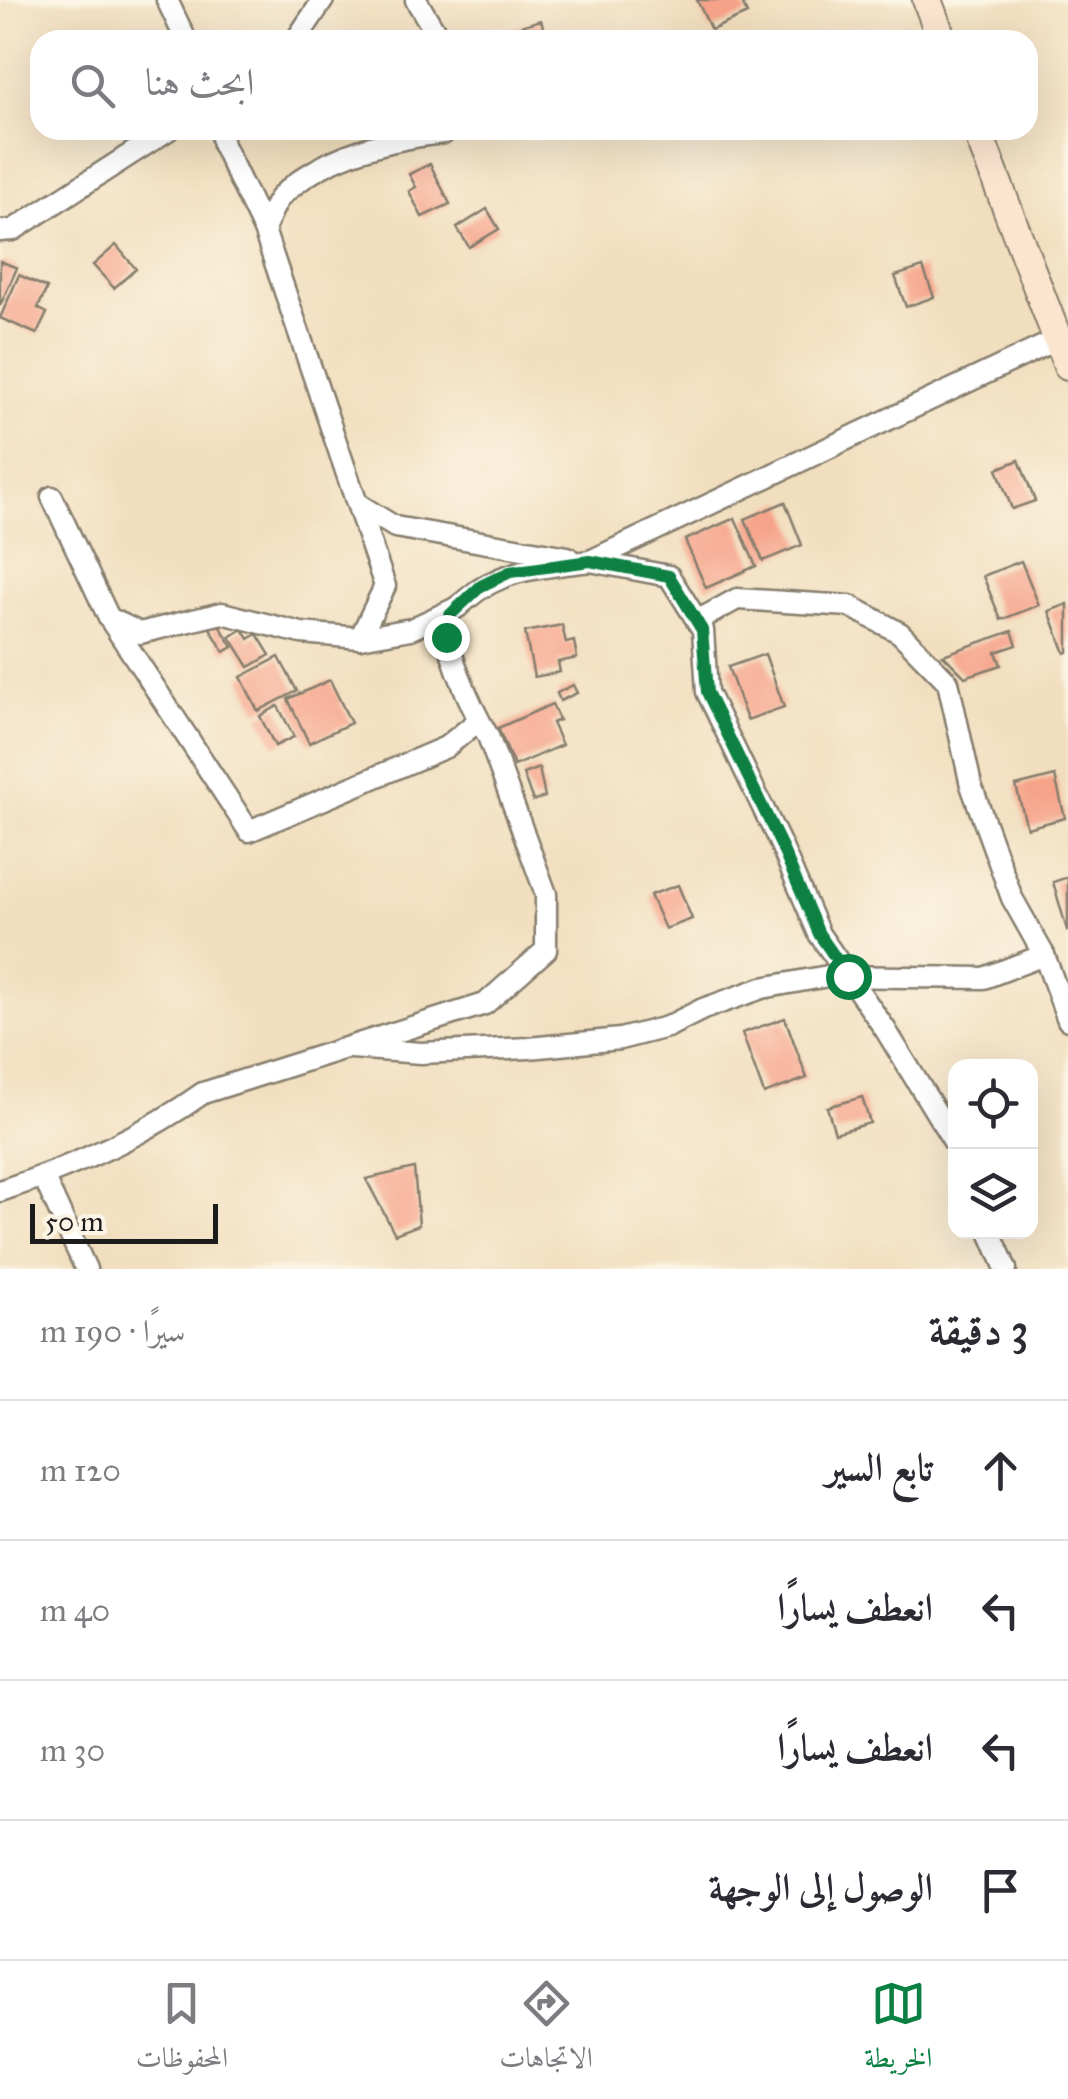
<!DOCTYPE html>
<html lang="ar">
<meta charset="utf-8">
<style>
body{margin:0;font-family:"IM FELL Great Primer",Amiri,serif;background:#f7f7f7;color:#2b2b33;direction:rtl}
.controls{position:absolute;right:30px;bottom:30px;display:grid;overflow:hidden;border-radius:20px;box-shadow:0 10px 40px #0002}
.controls button{width:90px;height:90px;display:grid;place-items:center;padding:0;border:0;border-bottom:2px solid #e1e1e2;background:#fff;color:#2b2b33;font:50px sans-serif}
.scale{position:absolute;left:30px;bottom:25px;width:188px;box-sizing:border-box;padding-left:10px;border:5px solid #1c1c1c;border-top:0;font-size:28px;line-height:35px;white-space:nowrap;color:#1c1c1c;-webkit-text-stroke:8px #fcf5e5;paint-order:stroke}
.stop{position:absolute;width:30px;height:30px;margin:-22px;border:8px solid #0b8043;border-radius:50%;background:#fff}
.stop.end{background:#0b8043;border-color:#fff;box-shadow:0 2px 10px #0008}
.list{margin:0;padding:0;list-style:none}
h2{display:flex;justify-content:space-between;align-items:center;height:130px;margin:0;padding:0 40px;font-size:42px}
h2 small{font-size:32px;font-weight:400;color:#7c7c81}
.list li{display:grid;grid-template-columns:65px 1fr auto;gap:30px;align-items:center;box-sizing:border-box;height:140px;padding:0 40px;border-top:2px solid #e1e1e2}
.list b{display:block;font-size:38px;white-space:nowrap}
.list em{font-size:32px;font-style:normal;color:#7c7c81}
.icon{flex:none;width:55px;height:55px;fill:none;stroke:currentColor;stroke-width:2;stroke-linecap:round;stroke-linejoin:round}
.map{position:relative;flex:none;width:1068px;height:1269px;overflow:hidden;direction:ltr}
.search{position:absolute;background:#fff;box-shadow:0 10px 40px #0002;left:30px;right:30px;top:30px;height:110px;display:flex;align-items:center;gap:25px;box-sizing:border-box;padding:0 35px;border-radius:30px;color:#7c7c81;font-size:38px}
.sheet{height:690px;background:#fff}
nav{display:flex;justify-content:space-around;align-items:center;box-sizing:border-box;height:140px;border-top:2px solid #e1e1e2;background:#fff;font-size:28px;color:#7c7c81}
nav a{display:grid;justify-items:center;gap:5px}
nav .on{color:#0b8043}
.map>svg:first-child{display:block}
</style>
<div class="map">
<svg width="1068" height="1269" viewBox="0 0 1068 1269">
<rect width="100%" height="100%" fill="#fcf5e5"/>
<filter id="ink" filterUnits="userSpaceOnUse"><feTurbulence type="fractalNoise" baseFrequency=".01" numOctaves="2"/><feDisplacementMap in="SourceGraphic" scale="20" xChannelSelector="R" yChannelSelector="G"/><feConvolveMatrix kernelMatrix="1 2 1 2 8 2 1 2 1" color-interpolation-filters="sRGB"/></filter>
<filter id="wash" filterUnits="userSpaceOnUse"><feTurbulence type="fractalNoise" baseFrequency=".0048" numOctaves="4" result="noise"/><feDisplacementMap in="SourceGraphic" scale="40" xChannelSelector="R" yChannelSelector="G"/><feGaussianBlur stdDeviation="2.25" result="paint"/><feColorMatrix in="noise" values="0 0 0 0 0 0 0 0 0 0 0 0 0 0 0 0 0 1.4 0 .05"/><feComposite in="paint" operator="in"/></filter>
<g filter="url(#wash)">
<rect width="100%" height="100%" fill="#f1debe"/>
<g id="blocks">
<!-- building -->
<g fill="#f6a389">
<path d="M697 0H741L747 14 711 30Z"/>
<path d="M541 20 547 40H514L510 29Z"/>
<path d="M430 164 450 204 422 217 409 191 416 187 409 174Z"/>
<path d="M487 209 499 229 469 247 457 228Z"/>
<path d="M116 245 136 269 114 288 93 265Z"/>
<path d="M0 261 17 268 0 306Z"/>
<path d="M923 267 934 297 906 307 895 276Z"/>
<path d="M19 275 47 288 38 308 47 313 37 334 0 318Z"/>
<path d="M1019 460 1035 501 1012 509 997 469Z"/>
<path d="M785 502 802 545 763 561 745 519Z"/>
<path d="M735 518 756 566 706 588 685 540Z"/>
<path d="M1021 561 1039 605 1001 620 983 576Z"/>
<path d="M1068 604V652L1065 653 1049 611Z"/>
<path d="M218 623 233 647 224 652 210 628Z"/>
<path d="M562 625 566 643 574 641 577 658 558 662 560 672 534 677 525 632Z"/>
<path d="M243 629 249 639 257 634 270 655 249 667 230 637Z"/>
<path d="M1012 631 1017 645 996 652 1001 665 965 677 943 655Z"/>
<path d="M765 654 784 707 747 720 728 667Z"/>
<path d="M279 657 297 691 258 711 241 677Z"/>
<path d="M330 680 351 723 309 743 288 699Z"/>
<path d="M573 685 577 693 560 701 557 693Z"/>
<path d="M552 704 559 720 552 723 562 745 514 766 498 728Z"/>
<path d="M278 706 294 737 275 746 260 716Z"/>
<path d="M539 768 545 797 533 801 523 774Z"/>
<path d="M1055 776 1065 818 1027 828 1016 786Z"/>
<path d="M1068 877V929L1067 930 1053 882Z"/>
<path d="M678 885 692 919 665 929 650 895Z"/>
<path d="M785 1018 807 1078 764 1094 742 1033Z"/>
<path d="M862 1097 870 1123 835 1133 827 1107Z"/>
<path d="M414 1168 419 1225 395 1234 366 1179Z"/>
</g>
</g>
</g>
<g filter="url(#ink)">
<use href="#blocks" fill-opacity="0" stroke="#867d6d" stroke-width="2.5"/>
<g fill="none" stroke-linecap="round" stroke-linejoin="round">
<defs>
<g id="street">
<path d="M167 0 186 40"/>
<path d="M416 0 440 40"/>
<path d="M296 40 323 0"/>
<path d="M220 130 223 145 264 230 385 586 360 638"/>
<path d="M264 230C269 219 274 203 282 195 326 154 387 139 444 133L445 130"/>
<path d="M0 231 13 230 168 130"/>
<path d="M52 497 109 618 140 633 222 613 301 633 360 638 411 629 458 607"/>
<path d="M358 504 395 527 568 557"/>
<path d="M109 618 249 831 446 747 478 721"/>
<path d="M697 621 737 599 850 606 900 633 948 682 971 785 1012 898 1044 955 1068 1020"/>
<path d="M351 1048 421 1053 529 1048 620 1039 667 1027 703 1009 762 988 828 976 984 978 1044 955"/>
<path d="M956 1145 885 1029 819 934 780 843 707 692 703 630 669 576 590 561 1058 339"/>
<path d="M43 1176 86 1269"/>
<path d="M0 1191C70 1168 143 1136 203 1093L485 1004 546 950V894L488 736C475 714 437 637 450 614 453 609 463 603 467 599 502 568 546 567 590 561"/>
<path d="M990 1232 1006 1269"/>
</g>
<g id="secondary">
<path d="M927 0 942 40"/>
<path d="M977 130 1068 366"/>
</g>
</defs>
<!-- street casing -->
<use href="#street" stroke="#867d6d" stroke-width="25"/>
<!-- secondary casing -->
<use href="#secondary" stroke="#867d6d" stroke-width="32"/>
<!-- street -->
<use href="#street" stroke="#fff" stroke-width="20"/>
<!-- secondary -->
<use href="#secondary" stroke="#fce5cf" stroke-width="28"/>
</g>
</g>
<g fill="none" stroke-linecap="round" stroke-linejoin="round" filter="url(#ink)">
<!-- route -->
<path stroke="#0b8043" stroke-width="12" d="M446 637 450 615 481 586 510 572 590 561 669 576 702 630 707 692 780 843 819 934 848 976"/>
</g>
</svg>
<div class="controls">
<button><svg class="icon" aria-label="locate" viewBox="0 0 24 24"><circle cx="12" cy="12" r="6"/><path d="M12 2v4M12 18v4M2 12h4M18 12h4"/></svg></button>
<button><svg class="icon" aria-label="layers" viewBox="0 0 24 24"><path d="M12 4l9 5-9 5-9-5zM3 14l9 5 9-5"/></svg></button>
</div>
<div class="scale">50 m</div>
<div class="stop" style="left:848px;top:976px"></div>
<div class="stop end" style="left:446px;top:637px"></div>
<div class="search"><svg class="icon" aria-label="search" viewBox="0 0 24 24"><circle cx="10" cy="10" r="6"/><path d="M15 15l6 6"/></svg>ابحث هنا</div>
</div>
<section class="sheet">
<h2>3 دقيقة<small>سيرًا · 190 m</small></h2>
<ul class="list">
<li><svg class="icon" aria-label="ahead" viewBox="0 0 24 24"><path d="M12 20V5M6 11l6-6 6 6"/></svg><div><b>تابع السير</b></div><em>120 m</em></li>
<li><svg class="icon" aria-label="left" viewBox="0 0 24 24"><path d="M17 20v-9H6M10 6l-5 5 5 5"/></svg><div><b>انعطف يسارًا</b></div><em>40 m</em></li>
<li><svg class="icon" aria-label="left" viewBox="0 0 24 24"><path d="M17 20v-9H6M10 6l-5 5 5 5"/></svg><div><b>انعطف يسارًا</b></div><em>30 m</em></li>
<li><svg class="icon" aria-label="arrive" viewBox="0 0 24 24"><path d="M6 21V4h12l-3 4 3 4H6"/></svg><div><b>الوصول إلى الوجهة</b></div></li>
</ul>
</section>
<nav>
<a class="on"><svg class="icon" aria-label="map" viewBox="0 0 24 24"><path d="M3 6l6-2 6 2 6-2v14l-6 2-6-2-6 2zM9 4v14M15 6v14"/></svg>الخريطة</a>
<a><svg class="icon" aria-label="directions" viewBox="0 0 24 24"><path d="M12 3l9 9-9 9-9-9zM9 14v-3h6M13 9l2 2-2 2"/></svg>الاتجاهات</a>
<a><svg class="icon" aria-label="saved" viewBox="0 0 24 24"><path d="M7 4h10v16l-5-4-5 4z"/></svg>المحفوظات</a>
</nav>
